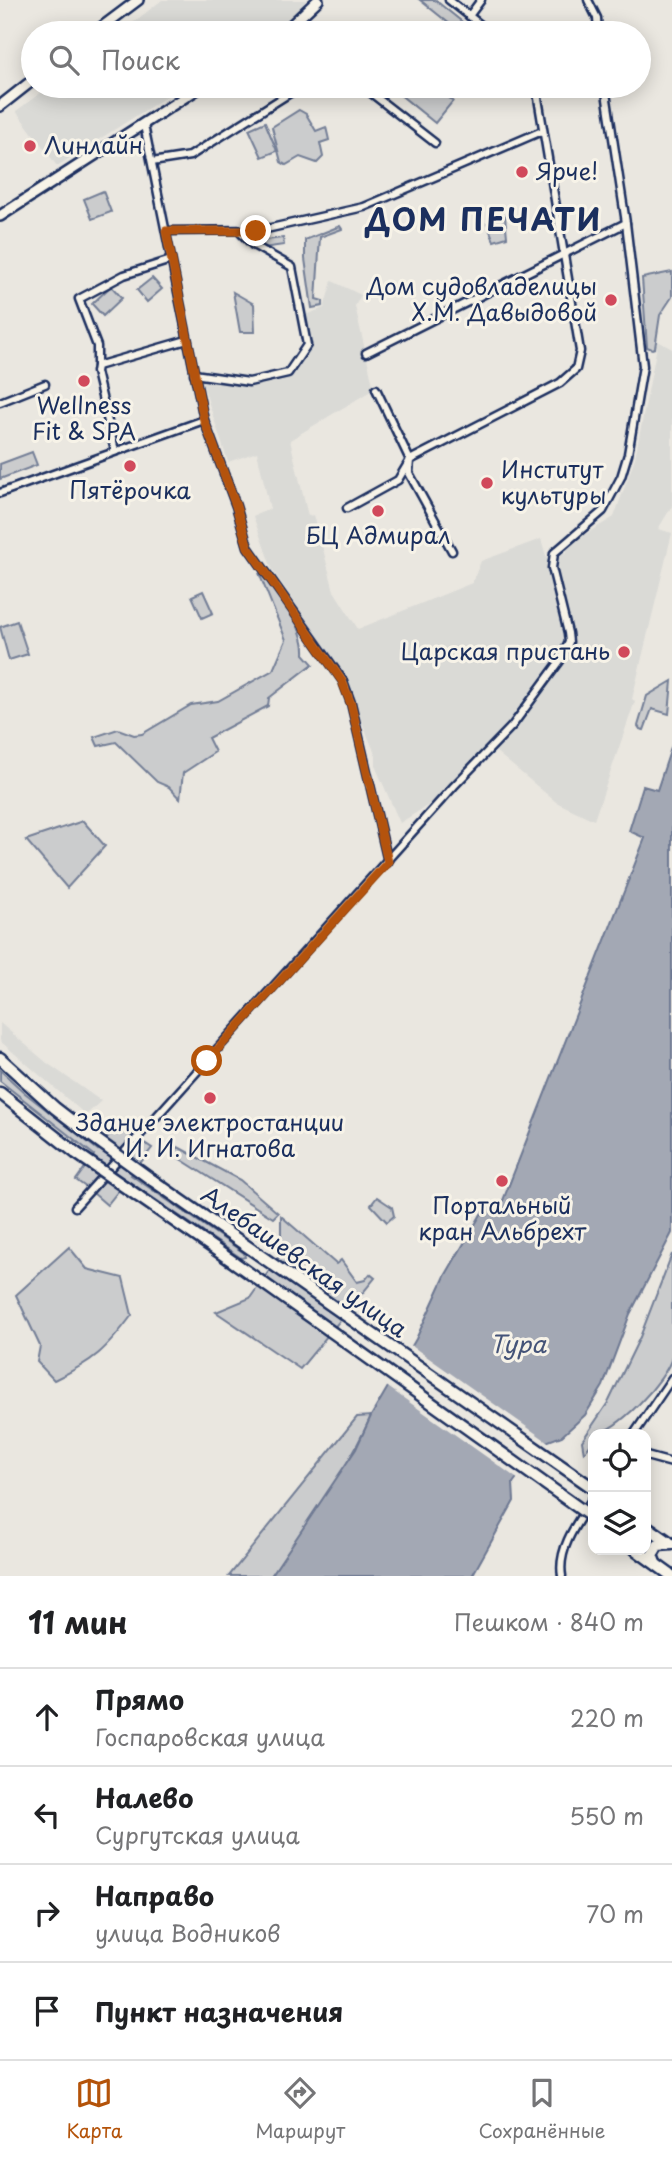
<!DOCTYPE html>
<html lang="ru">
<meta charset="utf-8">
<style>
body{margin:0;font-family:"Playpen Sans",sans-serif;background:#f6f6f6;color:#202124}
.controls{position:absolute;right:21px;bottom:21px;display:grid;overflow:hidden;border-radius:14px;box-shadow:0 4px 18px #0003}
.controls button{width:63px;height:63px;display:grid;place-items:center;padding:0;border:0;border-bottom:2px solid #e0e0e0;background:#fff;color:#202124;font:35px sans-serif}
.stop{position:absolute;width:21px;height:21px;margin:-16px;border:5px solid #b45309;border-radius:50%;background:#fff}
.stop.end{background:#b45309;border-color:#fff;box-shadow:0 2px 7px #0008}
.list{margin:0;padding:0;list-style:none}
h2{display:flex;justify-content:space-between;align-items:center;height:91px;margin:0;padding:0 28px;font-size:30px}
h2 small{font-size:23px;font-weight:400;color:#757577}
.list li{display:grid;grid-template-columns:46px 1fr auto;gap:21px;align-items:center;box-sizing:border-box;height:98px;padding:0 28px;border-top:2px solid #e0e0e0}
.list b{display:block;font-size:26px;white-space:nowrap}
.list p{margin:0;font-size:23px;white-space:nowrap;color:#757577}
.list em{font-size:23px;font-style:normal;color:#757577}
.icon{flex:none;width:38px;height:38px;fill:none;stroke:currentColor;stroke-width:2;stroke-linecap:round;stroke-linejoin:round}
.map{position:relative;flex:none;width:672px;height:1576px;overflow:hidden}
.search{position:absolute;background:#fff;box-shadow:0 4px 18px #0003;left:21px;right:21px;top:21px;height:77px;display:flex;align-items:center;gap:18px;box-sizing:border-box;padding:0 24px;border-radius:38px;color:#757577;font-size:26px}
.sheet{height:483px;background:#fff}
nav{display:flex;justify-content:space-around;align-items:center;box-sizing:border-box;height:98px;border-top:2px solid #e0e0e0;background:#fff;font-size:19px;color:#757577}
nav a{display:grid;justify-items:center;gap:4px}
nav .on{color:#b45309}
.map>svg:first-child{display:block}
</style>
<div class="map">
<svg width="672" height="1576" viewBox="0 0 672 1576">
<rect width="100%" height="100%" fill="#eae7e0"/>
<filter id="ink" filterUnits="userSpaceOnUse"><feTurbulence type="fractalNoise" baseFrequency=".0143" numOctaves="2"/><feDisplacementMap in="SourceGraphic" scale="14" xChannelSelector="R" yChannelSelector="G"/><feConvolveMatrix kernelMatrix="1 2 1 2 8 2 1 2 1" color-interpolation-filters="sRGB"/></filter>
<g filter="url(#ink)">
<!-- built -->
<g fill="#dadad6">
<path d="M162 0H306L294 17 267 33H120Z"/>
<path d="M50 86H183L57 166 16 111Z"/>
<path d="M332 281 361 295 355 306 374 389 290 440 308 516 314 515 334 591 358 629 472 583 481 561 541 539 547 559 567 552 566 546 614 517 635 458 658 341 672 349V506L658 529 672 533 632 699 635 701 594 820 556 802 488 745 444 795 400 823 376 768V756L340 669 272 569 253 516 270 509 257 452 228 462 200 376 249 382 288 373 307 345 302 316 324 308Z"/>
<path d="M0 1023 47 1063 101 1101 86 1115 0 1041Z"/>
</g>
<!-- green -->
<g fill="#cbcccd" stroke="#737e96" stroke-width="2">
<path d="M420 0H435L466 25 461 33Z"/>
<path d="M404 86H435L453 101 435 123 398 93Z"/>
<path d="M299 110 306 114 316 131 326 127 329 140 320 143 323 157 317 163 300 157 286 165 281 162 272 127Z"/>
<path d="M265 122 277 151 262 157 249 129Z"/>
<path d="M103 191 111 212 92 219 84 199Z"/>
<path d="M505 216 507 237 494 241 487 223Z"/>
<path d="M340 226 342 229 320 237 316 299 323 301V306L312 308 305 259V240Z"/>
<path d="M283 238 284 245 263 248 256 241Z"/>
<path d="M672 272V297L660 315 655 348 652 349 647 347 642 278Z"/>
<path d="M152 278 162 289 147 302 137 290Z"/>
<path d="M111 286 122 298 103 316 92 304Z"/>
<path d="M233 292 254 304 255 332H240Z"/>
<path d="M32 452 37 465 0 479V464Z"/>
<path d="M259 573C277 590 306 628 304 654L313 664 269 698 268 706 208 738 215 752 183 773 180 799 169 787 157 782 116 742 98 746 94 737 118 729 134 735 142 734 191 705 218 701 273 670 286 640Z"/>
<path d="M203 591 213 613 202 618 192 596Z"/>
<path d="M17 621 28 654 9 660 0 627Z"/>
<path d="M672 681 669 714 652 709 644 730 640 729 638 726 647 696Z"/>
<path d="M83 821 105 846 67 888 26 840Z"/>
<path d="M0 1070 25 1093 98 1150 118 1123 134 1135 112 1160 119 1166 143 1142 152 1148 131 1175 244 1253 245 1257 241 1258 127 1180 107 1205 93 1193 114 1170 107 1165 87 1188 76 1180 94 1155 0 1081Z"/>
<path d="M178 1147 240 1180 278 1213 273 1218 174 1155Z"/>
<path d="M377 1197 392 1207 394 1216 387 1222 371 1205Z"/>
<path d="M281 1216 336 1264 341 1260 357 1282 365 1280 370 1274 375 1278 300 1369 216 1312 250 1298 281 1254Z"/>
<path d="M69 1247 87 1269 123 1278 132 1315C106 1350 94 1361 54 1380L37 1362 40 1346 16 1295Z"/>
<path d="M672 1254C672 1279 672 1336 672 1357 667 1379 616 1434 593 1434V1442L584 1453 582 1441 609 1401 640 1337Z"/>
<path d="M371 1416C346 1474 307 1524 271 1576H229L357 1417Z"/>
</g>
<!-- water -->
<path fill="#a3a8b4" stroke="#6d7892" stroke-width="2" d="M672 745V1233L630 1314 603 1386 585 1415 562 1436 543 1443 513 1483 514 1501 472 1576H271L356 1449 371 1416 416 1339 445 1276 487 1204 500 1208 645 838 629 831 643 786 657 790Z"/>
<!-- pier -->
<path fill="#eae7e0" d="M409 1344 551 1444 545 1446 519 1480 385 1385Z"/>
<g fill="none" stroke-linecap="round" stroke-linejoin="round">
<defs>
<g id="street">
<path d="M449 0 491 33"/>
<path d="M588 0 597 18 598 33"/>
<path d="M469 16 481 0"/>
<path d="M296 24 306 33"/>
<path d="M362 86 435 143"/>
<path d="M144 125 204 420 236 506 248 547 343 681 351 703 388 862"/>
<path d="M152 162 190 156 301 86"/>
<path d="M166 231 262 230 364 207 542 131"/>
<path d="M366 353 626 223"/>
<path d="M97 366V346L79 299 124 275 171 260"/>
<path d="M194 374 249 382 288 373 307 345 292 267 253 245 241 233"/>
<path d="M376 389 410 460 409 473 452 551"/>
<path d="M0 402 45 384"/>
<path d="M115 451 96 372 97 366 187 340"/>
<path d="M0 493 204 420"/>
<path d="M347 508 398 480 410 460 560 383 576 369 580 351 536 86"/>
<path d="M75 1207 454 786 512 726 560 661 569 642 568 633 552 568 554 553 603 511 621 477 628 454 643 366 626 223 605 86"/>
<path d="M634 1434 672 1378"/>
<path d="M646 1456 672 1463"/>
<path d="M562 1576C557 1548 579 1520 593 1498"/>
</g>
<g id="secondary">
<path d="M94 33 138 0"/>
<path d="M283 33 318 0"/>
<path d="M0 106 33 80"/>
<path d="M0 216 202 86"/>
</g>
<g id="primary">
<path d="M0 1058 55 1108 90 1135"/>
<path d="M0 1093 76 1153"/>
<path d="M152 1180 593 1488"/>
<path d="M138 1196 235 1263"/>
<path d="M646 1526 669 1542"/>
<path d="M636 1550 672 1576"/>
<path d="M655 1563 652 1555 658 1545 672 1544"/>
</g>
</defs>
<!-- street casing -->
<use href="#street" stroke="#1b2f5e" stroke-width="11"/>
<!-- secondary casing -->
<use href="#secondary" stroke="#1b2f5e" stroke-width="14"/>
<!-- primary casing -->
<use href="#primary" stroke="#1b2f5e" stroke-width="15"/>
<!-- street -->
<use href="#street" stroke="#f7f3e8" stroke-width="6"/>
<!-- secondary -->
<use href="#secondary" stroke="#f7f3e8" stroke-width="9"/>
<!-- primary -->
<use href="#primary" stroke="#f7f3e8" stroke-width="10"/>
<defs>
<g id="primary-bridge">
<path d="M90 1135 152 1180"/>
<path d="M76 1153 138 1196"/>
<path d="M235 1263 593 1518"/>
</g>
</defs>
<!-- primary-bridge casing -->
<use href="#primary-bridge" stroke="#1b2f5e" stroke-width="15" stroke-linecap="butt"/>
<!-- primary-bridge -->
<use href="#primary-bridge" stroke="#f7f3e8" stroke-width="10"/>
</g>
</g>
<g fill="none" stroke-linecap="round" stroke-linejoin="round" filter="url(#ink)">
<!-- route -->
<path stroke="#b45309" stroke-width="9" d="M207 1061 388 862 351 704 342 681 248 547 236 506 204 420 166 231H256"/>
</g>
<!-- markers -->
<g fill="#d1495b" stroke="#f7f3e8" stroke-width="2.5">
<circle cx="30" cy="146" r="7"/>
<circle cx="522" cy="172" r="7"/>
<circle cx="611" cy="300" r="7"/>
<circle cx="84" cy="381" r="7"/>
<circle cx="130" cy="466" r="7"/>
<circle cx="487" cy="483" r="7"/>
<circle cx="378" cy="511" r="7"/>
<circle cx="624" cy="652" r="7"/>
<circle cx="210" cy="1098" r="7"/>
<circle cx="502" cy="1181" r="7"/>
</g>
<g text-anchor="middle" stroke-width="6" stroke-linejoin="round" paint-order="stroke">
<!-- poi labels -->
<g font-size="23" fill="#1b2f5e" stroke="#f7f3e8">
<text x="44" y="154" text-anchor="start">Линлайн</text>
<text x="536" y="180" text-anchor="start">Ярче!</text>
<text x="597" y="295" text-anchor="end">Дом судовладелицы<tspan x="597" dy="26">Х.М. Давыдовой</tspan></text>
<text x="84" y="414">Wellness<tspan x="84" dy="26">Fit &amp; SPA</tspan></text>
<text x="501" y="478" text-anchor="start">Институт<tspan x="501" dy="26">культуры</tspan></text>
<text x="130" y="499">Пятёрочка</text>
<text x="378" y="544">БЦ Адмирал</text>
<text x="610" y="660" text-anchor="end">Царская пристань</text>
<text x="210" y="1131">Здание электростанции<tspan x="210" dy="26">И. И. Игнатова</tspan></text>
<text x="502" y="1214">Портальный<tspan x="502" dy="26">кран Альбрехт</tspan></text>
</g>
<!-- street labels -->
<g font-size="23" fill="#1b2f5e" stroke="#f7f3e8">
<text transform="translate(304 1262) rotate(35)" y="8">Алебашевская улица</text>
</g>
<!-- water labels -->
<g font-size="24" font-style="italic" fill="#445378" stroke="#f7f3e8">
<text x="518" y="1353">Тура</text>
</g>
<!-- district labels -->
<g font-size="30" font-weight="bold" letter-spacing="2" fill="#1b2f5e" stroke="#f7f3e8">
<text x="484" y="231">ДОМ ПЕЧАТИ</text>
</g>
</g>
</svg>
<div class="controls">
<button><svg class="icon" aria-label="locate" viewBox="0 0 24 24"><circle cx="12" cy="12" r="6"/><path d="M12 2v4M12 18v4M2 12h4M18 12h4"/></svg></button>
<button><svg class="icon" aria-label="layers" viewBox="0 0 24 24"><path d="M12 4l9 5-9 5-9-5zM3 14l9 5 9-5"/></svg></button>
</div>
<div class="stop" style="left:207px;top:1061px"></div>
<div class="stop end" style="left:256px;top:231px"></div>
<div class="search"><svg class="icon" aria-label="search" viewBox="0 0 24 24"><circle cx="10" cy="10" r="6"/><path d="M15 15l6 6"/></svg>Поиск</div>
</div>
<section class="sheet">
<h2>11 мин<small>Пешком · 840 m</small></h2>
<ul class="list">
<li><svg class="icon" aria-label="ahead" viewBox="0 0 24 24"><path d="M12 20V5M6 11l6-6 6 6"/></svg><div><b>Прямо</b><p>Госпаровская улица</p></div><em>220 m</em></li>
<li><svg class="icon" aria-label="left" viewBox="0 0 24 24"><path d="M17 20v-9H6M10 6l-5 5 5 5"/></svg><div><b>Налево</b><p>Сургутская улица</p></div><em>550 m</em></li>
<li><svg class="icon" aria-label="right" viewBox="0 0 24 24"><path d="M7 20v-9h11M14 6l5 5-5 5"/></svg><div><b>Направо</b><p>улица Водников</p></div><em>70 m</em></li>
<li><svg class="icon" aria-label="arrive" viewBox="0 0 24 24"><path d="M6 21V4h12l-3 4 3 4H6"/></svg><div><b>Пункт назначения</b></div></li>
</ul>
</section>
<nav>
<a class="on"><svg class="icon" aria-label="map" viewBox="0 0 24 24"><path d="M3 6l6-2 6 2 6-2v14l-6 2-6-2-6 2zM9 4v14M15 6v14"/></svg>Карта</a>
<a><svg class="icon" aria-label="directions" viewBox="0 0 24 24"><path d="M12 3l9 9-9 9-9-9zM9 14v-3h6M13 9l2 2-2 2"/></svg>Маршрут</a>
<a><svg class="icon" aria-label="saved" viewBox="0 0 24 24"><path d="M7 4h10v16l-5-4-5 4z"/></svg>Сохранённые</a>
</nav>
